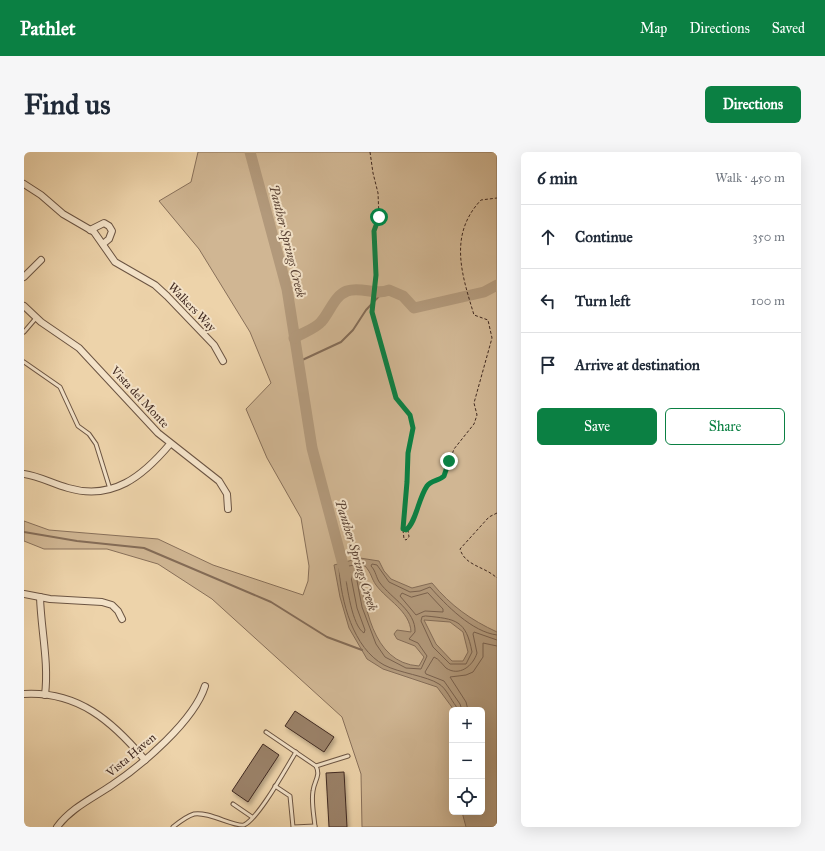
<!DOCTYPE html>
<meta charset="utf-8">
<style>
body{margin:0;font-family:"IM FELL Great Primer",serif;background:#f6f6f7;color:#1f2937}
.controls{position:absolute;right:12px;bottom:12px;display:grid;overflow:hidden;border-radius:6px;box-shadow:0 4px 16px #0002}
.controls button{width:36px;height:36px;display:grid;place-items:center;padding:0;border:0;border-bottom:1px solid #e0e1e3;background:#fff;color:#1f2937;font:20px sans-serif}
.stop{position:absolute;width:12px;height:12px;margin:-9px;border:3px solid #0b8043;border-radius:50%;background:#fff}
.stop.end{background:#0b8043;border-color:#fff;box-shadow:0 1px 4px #0008}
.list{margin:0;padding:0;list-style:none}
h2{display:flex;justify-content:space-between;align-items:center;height:52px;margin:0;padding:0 16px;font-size:17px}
h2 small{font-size:13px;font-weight:400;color:#747a83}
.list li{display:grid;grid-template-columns:26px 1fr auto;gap:12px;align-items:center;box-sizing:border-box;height:64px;padding:0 16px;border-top:1px solid #e0e1e3}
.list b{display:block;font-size:15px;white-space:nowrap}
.list em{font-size:13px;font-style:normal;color:#747a83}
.actions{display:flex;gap:8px;padding:12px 16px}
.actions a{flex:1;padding:9px 0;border:1px solid #0b8043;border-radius:6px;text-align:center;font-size:14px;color:#0b8043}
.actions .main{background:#0b8043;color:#fff}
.icon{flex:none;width:22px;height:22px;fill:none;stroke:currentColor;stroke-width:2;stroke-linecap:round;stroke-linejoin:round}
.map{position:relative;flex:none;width:473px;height:675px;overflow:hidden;border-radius:6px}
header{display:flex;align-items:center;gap:24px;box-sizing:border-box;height:56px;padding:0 20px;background:#0b8043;color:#fff}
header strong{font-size:19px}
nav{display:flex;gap:22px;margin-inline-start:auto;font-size:14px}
.intro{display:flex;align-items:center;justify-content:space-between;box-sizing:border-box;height:96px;padding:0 24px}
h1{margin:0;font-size:28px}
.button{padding:10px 18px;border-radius:6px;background:#0b8043;color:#fff;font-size:14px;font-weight:700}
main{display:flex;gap:24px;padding:0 24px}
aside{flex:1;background:#fff;border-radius:6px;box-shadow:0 4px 16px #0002}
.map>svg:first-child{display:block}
</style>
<header>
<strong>Pathlet</strong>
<nav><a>Map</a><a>Directions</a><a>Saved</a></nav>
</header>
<div class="intro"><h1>Find us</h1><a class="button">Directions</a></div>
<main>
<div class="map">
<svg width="473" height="675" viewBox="0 0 473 675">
<defs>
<filter id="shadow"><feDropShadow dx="2" dy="3" stdDeviation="2" flood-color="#0004"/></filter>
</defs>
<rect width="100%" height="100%" fill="#edd3aa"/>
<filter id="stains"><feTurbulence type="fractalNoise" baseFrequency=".005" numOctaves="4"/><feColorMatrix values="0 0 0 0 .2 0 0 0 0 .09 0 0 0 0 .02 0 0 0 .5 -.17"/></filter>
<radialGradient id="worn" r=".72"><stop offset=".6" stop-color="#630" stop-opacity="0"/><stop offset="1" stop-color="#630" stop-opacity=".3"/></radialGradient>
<!-- green -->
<path fill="#d0b693" stroke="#88705a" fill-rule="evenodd" d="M174 0H473V675H338L337 622 318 565 188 447 134 412 83 397H20L0 389V369L25 378 134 387 189 413 279 443 284 429 285 414 277 366 243 306 222 257 247 231 226 180 175 97 135 49 167 30ZM428 558H458V660H428Z"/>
<!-- water -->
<path fill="#b2997b" stroke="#846c57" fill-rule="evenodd" d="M336 406 355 409 360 419 367 427 388 436 408 431C427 454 447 468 473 480V675H442L438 660H458V558H430L413 535 359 517 343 507 325 476 316 445 310 413ZM334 414H341C348 422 347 426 352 433 363 448 386 459 387 480L373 478 370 482 373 487 391 494 400 505 395 514C347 511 341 451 334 414ZM400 468 426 470 439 480 444 500 439 509H428L412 492Z"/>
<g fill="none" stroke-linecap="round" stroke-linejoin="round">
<!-- shore -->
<g stroke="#79614e" stroke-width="1">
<path d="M323 419 326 420 333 456 341 478 340 481C328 474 323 434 321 421Z"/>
<path d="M404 441 419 457V460L401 459 392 463 376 444 378 441 387 445Z"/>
<path d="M402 464C432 467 442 468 448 500L442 512H426L409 495 397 469 398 465Z"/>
<path d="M433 558 432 554C427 548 422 536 415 532 403 524 375 521 360 513 329 496 317 449 315 416L330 413 338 455 352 492 361 505 382 516 397 517 403 504 394 491 385 487 391 480C392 459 367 446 356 431 352 426 352 419 347 414L348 412 353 413 365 430 386 440 396 439 406 435C422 453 448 480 473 483"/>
<path d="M438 558 436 552 420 529 402 522 401 520 410 505C415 507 418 512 422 516 435 525 449 514 453 501L449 482 450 480 473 488"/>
<path d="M444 558 442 550 426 525 442 523 449 520 459 505V491L473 494"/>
</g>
<!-- stream -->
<g stroke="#846c57" stroke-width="2">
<path d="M274 210 317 190 329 178 342 158 358 141"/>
<path d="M0 380 53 389 120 396 247 450 303 485 338 498"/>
</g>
<!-- river -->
<g stroke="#b2997b" stroke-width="11">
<path d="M226 0 263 137 288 296 322 424"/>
<path d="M270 186C278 181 291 177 297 170 306 160 310 144 323 139 337 134 352 144 365 138L379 144 390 156 460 140 473 133"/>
</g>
</g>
<!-- building -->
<g fill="#9a8168" stroke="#402920" filter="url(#shadow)">
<path d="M271 559 310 585 300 600 261 574Z"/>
<path d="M239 592 255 603 224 650 208 639Z"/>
<path d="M320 620 323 675H305L302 621Z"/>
</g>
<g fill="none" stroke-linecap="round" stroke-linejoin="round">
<defs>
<g id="service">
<path d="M0 180 12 166"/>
<path d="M0 210 36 235 54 274 65 282 72 292 86 337"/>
<path d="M242 580 292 614C297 624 290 629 289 639 287 650 290 663 291 675"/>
<path d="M292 614 324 604"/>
<path d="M251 634 266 644 269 675 291 674"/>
<path d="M209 652 228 665"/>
<path d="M149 675C154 671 163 664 170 662 184 659 210 675 220 673 235 666 262 616 272 600"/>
</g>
<g id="minor">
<path d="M0 32 17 43 39 62 70 80 91 110 131 133 143 144 190 193 199 209"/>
<path d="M66 78 80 71 85 74 88 79 85 87 79 92"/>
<path d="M0 125 17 108"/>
<path d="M0 154 17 170 55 196 134 281 195 329 203 342 204 357"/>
<path d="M0 322C15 324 29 332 44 336 89 349 119 324 146 292"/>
<path d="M0 442 26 447 78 450 88 453 94 459 98 467"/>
<path d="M16 445C17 478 25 510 21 543"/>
<path d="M0 542C54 539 88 569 121 608"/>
<path d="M33 675C47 656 69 646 88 633 118 613 170 569 181 534"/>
</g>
</defs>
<!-- service casing -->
<use href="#service" stroke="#6b5442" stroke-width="5"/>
<!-- minor casing -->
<use href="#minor" stroke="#6b5442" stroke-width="8"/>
<!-- path -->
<g stroke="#402920" stroke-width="1" stroke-dasharray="3 2" stroke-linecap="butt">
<path d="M346 0 349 21 354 41 355 65 351 79 352 123 348 160 372 246 386 263 389 275 384 301 383 330 379 377H384C394 364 393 342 406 331 410 328 415 328 420 325L430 297 450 272 453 263 450 251 468 186 464 168 450 163C438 123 424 83 457 48L473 46"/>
<path d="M473 361 465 365 436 397C441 414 460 414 473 426"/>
<path d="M379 378 380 387 382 388 385 385 384 378"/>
</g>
<!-- service -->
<use href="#service" stroke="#f3e2c8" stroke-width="3"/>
<!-- minor -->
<use href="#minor" stroke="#f3e2c8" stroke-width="6"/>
</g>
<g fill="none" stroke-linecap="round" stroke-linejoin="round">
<!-- route -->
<path stroke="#0b8043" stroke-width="5" d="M355 65 350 79 352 123 348 160 372 246 386 263 389 276 384 301 383 330 379 377 382 378C392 371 394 347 403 334 407 328 415 329 420 324L425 309"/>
</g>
<g text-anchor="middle" stroke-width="4" stroke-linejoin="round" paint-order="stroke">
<!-- street labels -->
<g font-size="12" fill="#402920" stroke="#f3e2c8">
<text transform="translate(168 155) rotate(46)" y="4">Walkers Way</text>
<text transform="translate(116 245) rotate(47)" y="4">Vista del Monte</text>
<text transform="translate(107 603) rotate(-40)" y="4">Vista Haven</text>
</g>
<!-- water labels -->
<g font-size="13" font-style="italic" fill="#5c4537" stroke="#f3e2c8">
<text transform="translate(264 89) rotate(76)" y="5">Panther Springs Creek</text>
<text transform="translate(333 403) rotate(73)" y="5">Panther Springs Creek</text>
</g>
</g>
<rect width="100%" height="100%" filter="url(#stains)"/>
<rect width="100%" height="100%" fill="url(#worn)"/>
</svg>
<div class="controls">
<button>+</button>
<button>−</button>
<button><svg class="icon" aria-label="locate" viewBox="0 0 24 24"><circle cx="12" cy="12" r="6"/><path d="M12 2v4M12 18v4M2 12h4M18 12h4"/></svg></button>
</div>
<div class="stop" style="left:355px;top:65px"></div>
<div class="stop end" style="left:425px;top:309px"></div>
</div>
<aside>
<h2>6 min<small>Walk · 450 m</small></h2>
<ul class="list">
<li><svg class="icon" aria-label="ahead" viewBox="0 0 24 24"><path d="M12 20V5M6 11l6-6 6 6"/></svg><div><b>Continue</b></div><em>350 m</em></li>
<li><svg class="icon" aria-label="left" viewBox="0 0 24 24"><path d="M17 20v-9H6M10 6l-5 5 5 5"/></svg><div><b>Turn left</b></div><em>100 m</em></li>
<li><svg class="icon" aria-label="arrive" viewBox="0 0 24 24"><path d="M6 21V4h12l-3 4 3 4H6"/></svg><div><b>Arrive at destination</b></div></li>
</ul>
<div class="actions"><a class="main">Save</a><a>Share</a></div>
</aside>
</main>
